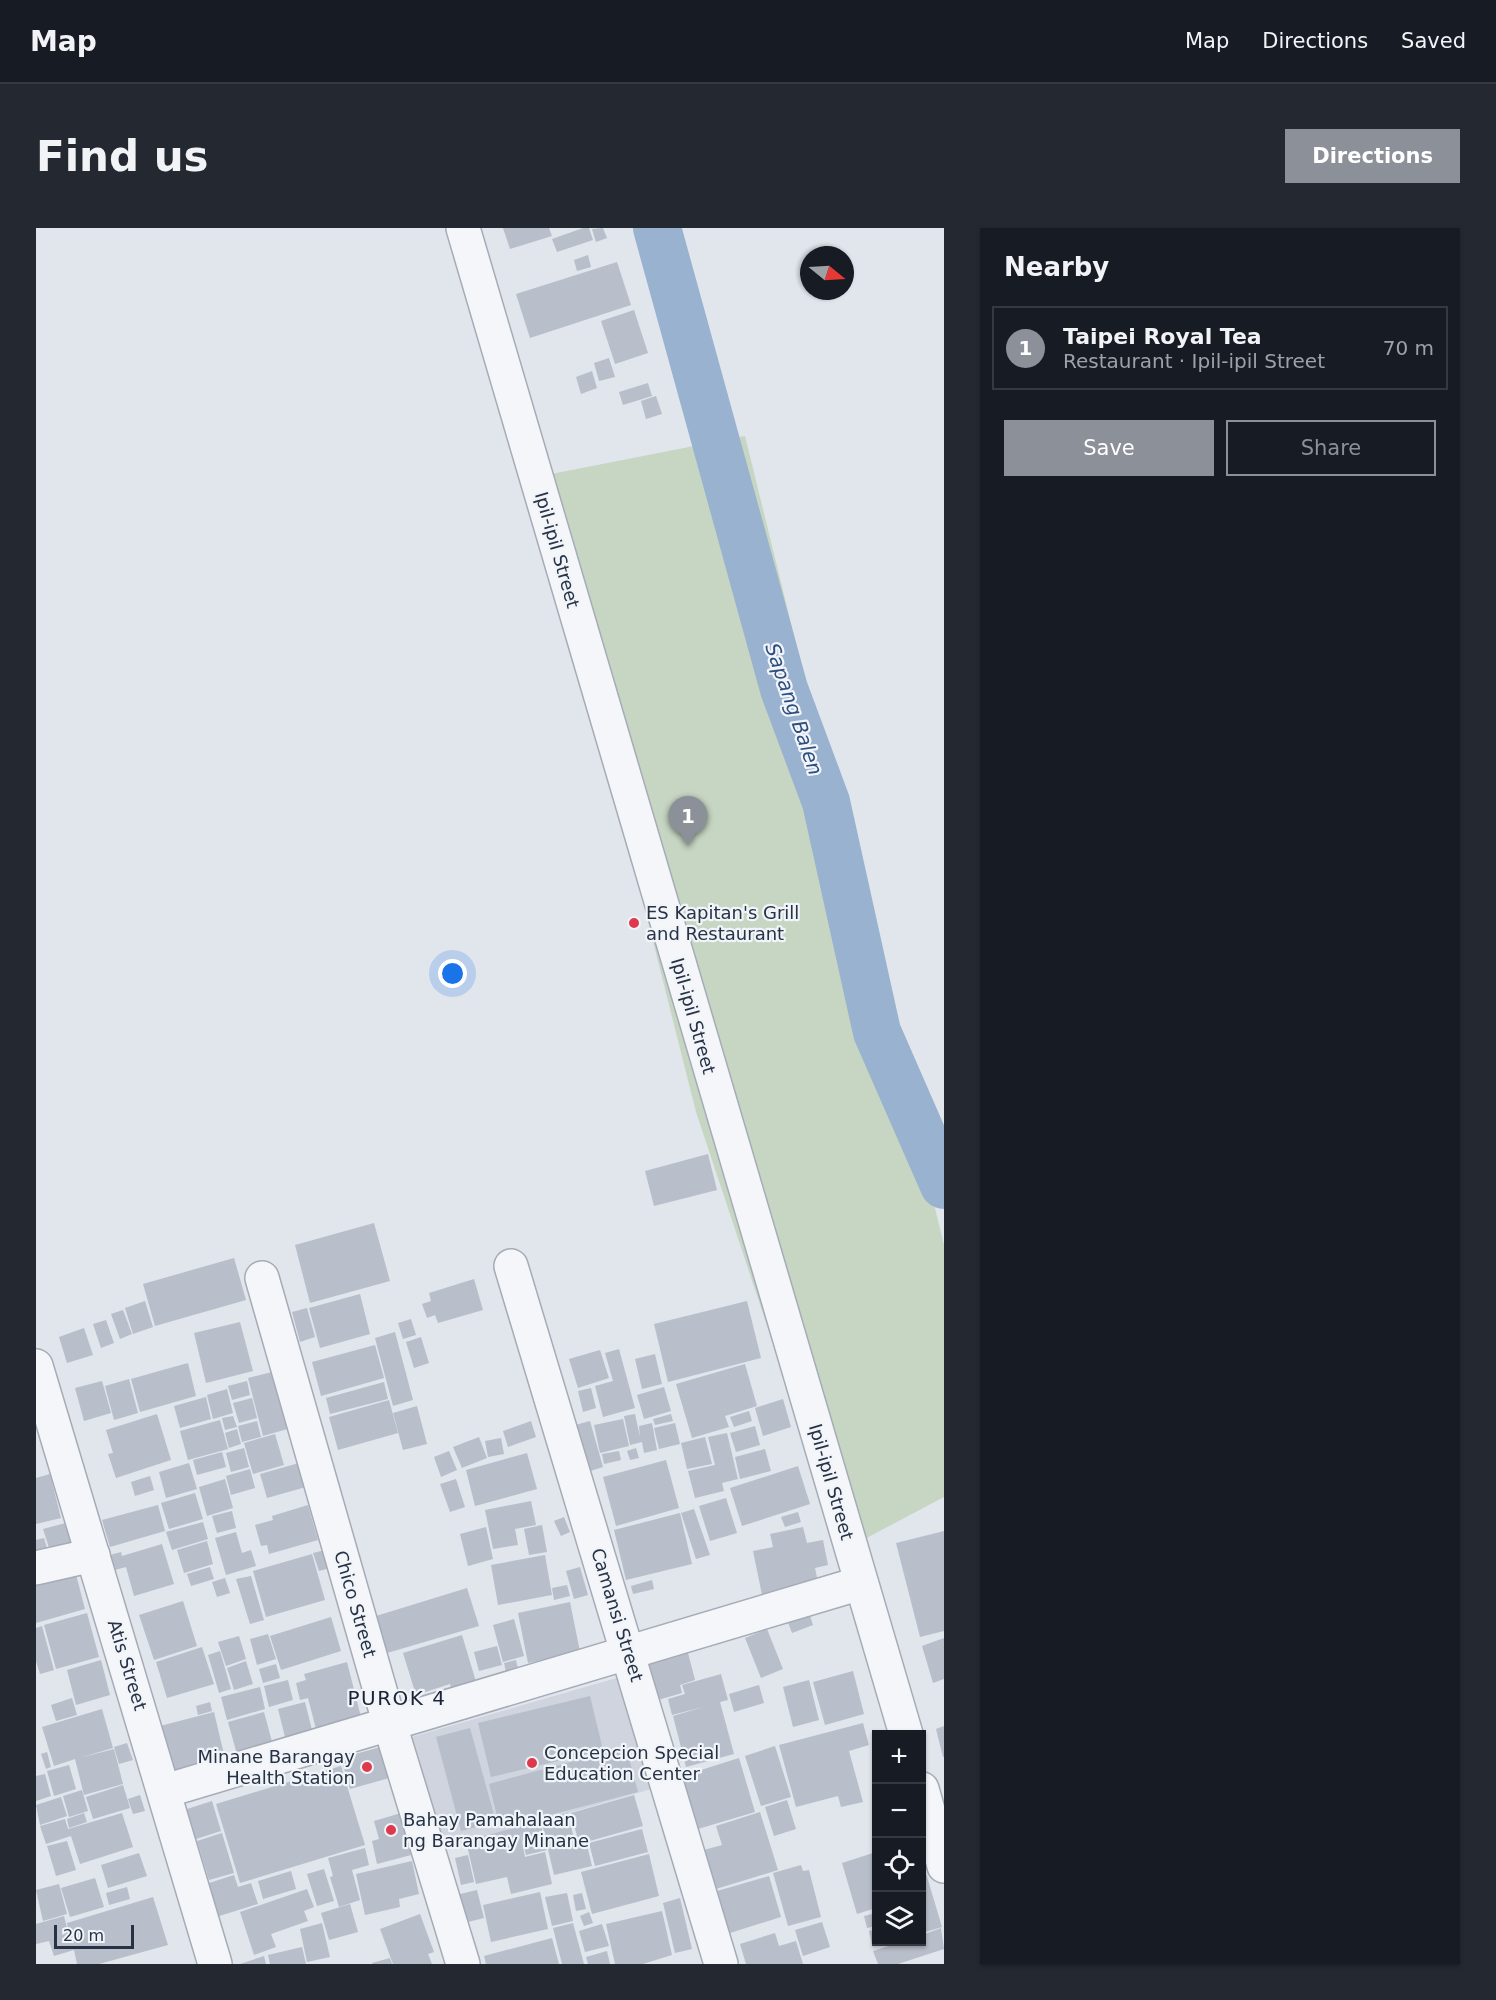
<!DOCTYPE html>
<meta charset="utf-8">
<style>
body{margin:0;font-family:"DejaVu Sans",sans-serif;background:#242831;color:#f1f3f6}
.controls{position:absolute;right:18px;bottom:18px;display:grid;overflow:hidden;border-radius:0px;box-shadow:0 2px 4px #0004}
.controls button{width:54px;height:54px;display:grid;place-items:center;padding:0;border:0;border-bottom:2px solid #363941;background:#171b24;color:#f1f3f6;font:30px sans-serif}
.compass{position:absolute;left:764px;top:18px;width:54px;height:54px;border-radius:50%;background:#171b24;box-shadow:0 2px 4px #0004;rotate:108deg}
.scale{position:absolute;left:18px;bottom:15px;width:80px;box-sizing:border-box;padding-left:6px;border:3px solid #273245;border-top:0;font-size:16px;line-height:21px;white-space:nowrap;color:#273245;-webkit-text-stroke:4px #f1f4f8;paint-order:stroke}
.you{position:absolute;left:417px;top:746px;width:21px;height:21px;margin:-15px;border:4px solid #fff;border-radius:50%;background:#1a73e8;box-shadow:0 0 0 9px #1a73e833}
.badge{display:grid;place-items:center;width:39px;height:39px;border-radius:50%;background:#8c9099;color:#fff;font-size:20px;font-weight:700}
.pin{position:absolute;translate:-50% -50px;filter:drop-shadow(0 2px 3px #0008)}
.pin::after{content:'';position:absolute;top:32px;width:21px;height:18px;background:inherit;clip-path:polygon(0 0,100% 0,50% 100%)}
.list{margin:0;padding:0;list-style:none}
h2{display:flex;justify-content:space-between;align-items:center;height:78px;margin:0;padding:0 24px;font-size:26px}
h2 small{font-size:20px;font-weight:400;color:#9ea1a6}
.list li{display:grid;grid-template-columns:39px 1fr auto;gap:18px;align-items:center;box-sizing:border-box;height:84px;margin:0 12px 12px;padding:0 12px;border:2px solid #363941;border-radius:0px}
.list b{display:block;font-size:22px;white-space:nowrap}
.list p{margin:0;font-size:20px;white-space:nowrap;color:#9ea1a6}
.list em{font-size:20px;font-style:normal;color:#9ea1a6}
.actions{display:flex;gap:12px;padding:18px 24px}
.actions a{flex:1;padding:14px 0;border:2px solid #8c9099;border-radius:0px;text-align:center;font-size:21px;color:#8c9099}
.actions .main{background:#8c9099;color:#fff}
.icon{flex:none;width:33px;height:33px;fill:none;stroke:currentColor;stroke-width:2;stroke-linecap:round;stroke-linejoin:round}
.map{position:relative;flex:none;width:908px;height:1736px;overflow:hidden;border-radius:0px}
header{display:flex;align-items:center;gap:36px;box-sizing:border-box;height:84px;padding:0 30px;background:#171b24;border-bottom:2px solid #363941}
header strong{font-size:28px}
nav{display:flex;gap:33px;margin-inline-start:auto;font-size:21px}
.intro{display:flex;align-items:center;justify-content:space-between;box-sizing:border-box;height:144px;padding:0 36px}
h1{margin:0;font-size:42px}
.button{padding:15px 27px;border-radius:0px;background:#8c9099;color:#fff;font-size:21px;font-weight:700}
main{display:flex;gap:36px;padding:0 36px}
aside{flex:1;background:#171b24;border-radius:0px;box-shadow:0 2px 4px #0004}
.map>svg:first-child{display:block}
</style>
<header>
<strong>Map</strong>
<nav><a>Map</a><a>Directions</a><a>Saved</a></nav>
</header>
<div class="intro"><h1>Find us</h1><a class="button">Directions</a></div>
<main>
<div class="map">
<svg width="908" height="1736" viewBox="0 0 908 1736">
<rect width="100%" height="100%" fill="#e1e5ec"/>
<!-- built -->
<path fill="#cfd4de" d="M584 1449 615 1561 408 1621 376 1509Z"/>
<!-- green -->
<path fill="#c6d6c2" d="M709 208 908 1017V1269L806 1323 660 884 500 249Z"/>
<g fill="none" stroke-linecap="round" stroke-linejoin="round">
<!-- river -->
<path stroke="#99b2cf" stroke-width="48" d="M621 0 748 461 790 574 841 804 908 957"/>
</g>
<!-- building -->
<g fill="#b8beca">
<path d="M467 0H513L516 8 474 21Z"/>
<path d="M547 0H553L557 12 521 24 516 11Z"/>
<path d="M567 0 571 10 560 14 556 1Z"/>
<path d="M552 27 555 39 541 43 538 32Z"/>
<path d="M581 34 595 77 494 110 480 66Z"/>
<path d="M598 82 612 125 579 136 565 93Z"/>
<path d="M573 130 579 149 563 153 558 135Z"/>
<path d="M556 143 561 160 545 166 540 149Z"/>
<path d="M612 155 616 168 587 177 583 164Z"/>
<path d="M620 168 626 186 610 191 605 173Z"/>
<path d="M672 926 681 962 618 978 609 943Z"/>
<path d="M338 995 354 1053 274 1075 259 1017Z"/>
<path d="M198 1030 210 1072 119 1098 107 1056Z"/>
<path d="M438 1051 447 1082 402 1095 399 1087 391 1090 386 1076 395 1073 393 1065Z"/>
<path d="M324 1066 334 1106 284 1120 273 1080Z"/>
<path d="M109 1073 117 1099 97 1106 89 1080Z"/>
<path d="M711 1073 725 1130 632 1154 618 1096Z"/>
<path d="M271 1080 279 1109 264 1114 256 1084Z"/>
<path d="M87 1082 96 1106 84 1111 75 1086Z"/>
<path d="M375 1091 380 1107 367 1111 362 1095Z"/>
<path d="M70 1092 78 1115 65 1120 57 1096Z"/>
<path d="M204 1094 217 1143 170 1155 158 1105Z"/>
<path d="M48 1100 57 1127 31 1135 23 1109Z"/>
<path d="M359 1104 377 1172 357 1178 339 1110Z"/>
<path d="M385 1109 393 1135 378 1140 370 1114Z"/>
<path d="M339 1117 348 1150 285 1168 276 1134Z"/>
<path d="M583 1121 599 1180 567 1189 559 1158 577 1153 569 1125Z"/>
<path d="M564 1122 573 1150 542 1160 533 1131Z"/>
<path d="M619 1126 626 1156 606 1161 599 1131Z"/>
<path d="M152 1135 160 1168 104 1184 95 1151 123 1143 130 1168 123 1143Z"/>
<path d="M709 1136 721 1178 689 1188 693 1199 656 1210 640 1156Z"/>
<path d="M240 1143 255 1200 227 1208 212 1150Z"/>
<path d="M93 1151 102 1185 78 1192 69 1158Z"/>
<path d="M66 1153 75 1185 48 1193 39 1160Z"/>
<path d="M211 1153 214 1167 196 1172 192 1158Z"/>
<path d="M348 1154 352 1171 294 1186 290 1170Z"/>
<path d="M628 1159 635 1183 608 1191 601 1167Z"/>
<path d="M555 1160 560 1180 547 1184 542 1163Z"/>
<path d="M191 1161 197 1185 177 1191 171 1167Z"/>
<path d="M170 1169 175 1191 144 1200 138 1178Z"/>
<path d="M216 1170 221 1190 203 1195 197 1175Z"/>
<path d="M747 1171 755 1199 727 1208 719 1180Z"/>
<path d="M353 1172 362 1205 302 1222 293 1189Z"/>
<path d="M381 1178 391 1216 367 1222 357 1185Z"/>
<path d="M713 1183 716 1193 698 1199 694 1189Z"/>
<path d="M121 1186 135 1232 80 1250 72 1226 77 1225 70 1202Z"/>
<path d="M599 1186 604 1209 603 1198 616 1195 621 1222 608 1225 606 1214 594 1217 588 1188Z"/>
<path d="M635 1186 637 1193 619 1197 617 1191Z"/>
<path d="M197 1188 201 1199 189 1202 186 1190Z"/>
<path d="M587 1191 593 1218 564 1225 558 1197Z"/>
<path d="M184 1192 192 1221 152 1232 144 1203Z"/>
<path d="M221 1193 225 1209 206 1214 202 1198Z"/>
<path d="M495 1193 500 1209 472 1219 467 1203Z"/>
<path d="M554 1193 567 1239 545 1246 532 1199Z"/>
<path d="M639 1195 644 1216 623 1221 618 1200Z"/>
<path d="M719 1198 724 1217 700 1224 694 1205Z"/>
<path d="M201 1201 205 1216 193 1220 189 1205Z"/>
<path d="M691 1205 702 1251 686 1255 688 1263 659 1270 652 1243 679 1237 672 1209Z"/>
<path d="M239 1206 248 1237 217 1246 208 1215Z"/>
<path d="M443 1209 451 1230 426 1240 417 1219Z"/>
<path d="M669 1209 676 1236 651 1241 645 1215Z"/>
<path d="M465 1210 468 1226 452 1229 449 1213Z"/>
<path d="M208 1220 213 1239 195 1244 190 1225Z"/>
<path d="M600 1220 603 1230 594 1232 591 1223Z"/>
<path d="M729 1221 735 1243 704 1251 699 1229Z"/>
<path d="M413 1223 421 1242 405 1249 398 1229Z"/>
<path d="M583 1223 585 1232 568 1236 566 1226Z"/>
<path d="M186 1224 190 1239 161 1247 157 1232Z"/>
<path d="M491 1225 501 1261 439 1278 430 1242Z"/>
<path d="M630 1232 643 1280 580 1298 567 1249Z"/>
<path d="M153 1235 161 1261 130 1270 123 1244Z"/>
<path d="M263 1235 270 1259 231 1270 224 1246Z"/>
<path d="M762 1238 774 1276 706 1298 694 1260Z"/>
<path d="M214 1241 219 1260 195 1267 190 1248Z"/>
<path d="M14 1246 25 1290 0 1296V1250Z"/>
<path d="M114 1248 118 1262 99 1268 95 1254Z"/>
<path d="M189 1251 197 1280 171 1288 163 1259Z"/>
<path d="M420 1251 429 1279 414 1284 404 1256Z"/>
<path d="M159 1265 167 1291 133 1301 125 1275Z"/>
<path d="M690 1270 701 1305 674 1313 663 1278Z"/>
<path d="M495 1273 500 1297 479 1301 482 1317 457 1321 449 1282Z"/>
<path d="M122 1277 129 1303 74 1319 66 1292Z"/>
<path d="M272 1277 282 1312 233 1326 231 1317 225 1318 219 1297 237 1292 236 1288Z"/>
<path d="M658 1281 674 1327 660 1331 645 1285Z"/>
<path d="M196 1283 200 1300 181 1305 176 1288Z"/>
<path d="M762 1284 765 1294 749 1299 745 1289Z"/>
<path d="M644 1285 656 1336 590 1352 578 1302Z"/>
<path d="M528 1289 534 1304 525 1308 518 1293Z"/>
<path d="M37 1293 45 1320 16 1329 7 1301Z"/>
<path d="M167 1294 172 1311 136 1322 130 1304Z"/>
<path d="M506 1297 511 1324 493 1327 488 1301Z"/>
<path d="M450 1299 457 1331 432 1338 424 1306Z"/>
<path d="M767 1299 771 1315 787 1312 792 1337 779 1340 782 1354 726 1367 717 1323 737 1319 734 1306Z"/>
<path d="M908 1303V1403L884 1409 860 1315Z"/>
<path d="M200 1304 206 1325 215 1322 220 1338 190 1347 179 1310Z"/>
<path d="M8 1310 14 1330 0 1334V1312Z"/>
<path d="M171 1313 177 1336 148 1345 141 1322Z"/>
<path d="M126 1316 138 1356 98 1368 90 1339 75 1343 70 1328 85 1324 86 1328Z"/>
<path d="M293 1321 298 1339 283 1343 277 1325Z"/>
<path d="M276 1326 289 1372 230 1389 217 1343Z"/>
<path d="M509 1327 516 1367 462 1377 455 1337Z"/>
<path d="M37 1335 49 1381 0 1395V1346Z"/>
<path d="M174 1339 178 1351 155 1358 151 1346Z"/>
<path d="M544 1339 552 1367 538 1371 530 1343Z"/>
<path d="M215 1348 228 1392 214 1396 200 1351Z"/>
<path d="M189 1350 194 1365 181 1369 176 1354Z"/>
<path d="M616 1352 618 1361 597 1366 595 1358Z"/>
<path d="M531 1357 534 1368 518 1372 516 1360Z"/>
<path d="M431 1360 443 1398 351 1425 340 1388Z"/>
<path d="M147 1373 161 1418 118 1432 103 1387Z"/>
<path d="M534 1374 544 1424 492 1435 482 1385Z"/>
<path d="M772 1381 777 1397 756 1405 750 1389Z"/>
<path d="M51 1385 63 1429 20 1441 8 1397Z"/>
<path d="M295 1389 305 1423 245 1442 234 1408Z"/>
<path d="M478 1391 488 1428 467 1434 457 1397Z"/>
<path d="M6 1398 18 1442 4 1446 0 1433V1400Z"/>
<path d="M731 1401 747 1441 725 1450 709 1410Z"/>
<path d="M232 1406 240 1431 221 1437 214 1411Z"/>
<path d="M426 1407 441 1457 416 1464 414 1456 380 1467 367 1425Z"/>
<path d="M203 1408 210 1431 190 1438 182 1414Z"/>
<path d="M908 1410V1451L897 1455 886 1418Z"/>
<path d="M461 1418 466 1437 443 1443 438 1424Z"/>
<path d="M166 1419 178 1456 131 1470 120 1434Z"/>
<path d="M651 1421 659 1452 644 1457 646 1465 622 1472 611 1432Z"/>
<path d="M184 1423 195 1461 183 1465 172 1427Z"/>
<path d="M65 1432 74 1467 40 1477 31 1442Z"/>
<path d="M480 1432 482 1441 470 1444 468 1435Z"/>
<path d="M210 1433 217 1456 198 1462 191 1440Z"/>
<path d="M311 1434 325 1489 280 1501 272 1470 264 1472 260 1455 270 1452 268 1446Z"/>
<path d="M240 1436 244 1450 227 1455 223 1441Z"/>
<path d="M817 1443 828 1486 789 1497 777 1454Z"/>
<path d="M685 1446 692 1472 684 1474 698 1526 650 1539 637 1488 667 1479 636 1487 632 1471 649 1466 646 1457Z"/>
<path d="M252 1452 257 1472 233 1479 228 1458Z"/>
<path d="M773 1452 783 1492 757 1499 747 1459Z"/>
<path d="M723 1457 728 1475 698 1484 693 1466Z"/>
<path d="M224 1459 229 1481 191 1492 185 1469Z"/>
<path d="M554 1468 567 1522 455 1549 442 1495Z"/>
<path d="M36 1470 41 1487 20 1493 15 1477Z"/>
<path d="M174 1474 176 1483 162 1487 160 1478Z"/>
<path d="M269 1474 277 1506 250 1513 242 1481Z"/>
<path d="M66 1481 77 1520 43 1530 78 1521 87 1556 48 1567 39 1531 18 1538 6 1499Z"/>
<path d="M178 1484 190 1535 136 1548 124 1498Z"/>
<path d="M228 1484 238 1521 202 1530 192 1494Z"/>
<path d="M827 1495 833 1517 813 1523 827 1574 805 1579 802 1568 760 1579 743 1517Z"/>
<path d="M908 1498V1529H907L900 1501Z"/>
<path d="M434 1500 460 1594 425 1603 400 1509Z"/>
<path d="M91 1515 97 1532 83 1536 78 1519Z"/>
<path d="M348 1518 357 1549 314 1561 305 1530Z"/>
<path d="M739 1518 755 1569 725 1578 709 1528Z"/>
<path d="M590 1519 602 1564 464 1600 453 1556Z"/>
<path d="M11 1524 15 1539 10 1541 5 1526Z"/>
<path d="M703 1530 719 1584 662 1601 646 1548Z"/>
<path d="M33 1537 40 1561 18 1568 11 1543Z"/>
<path d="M305 1538 329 1617 204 1655 180 1576Z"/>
<path d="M9 1546 15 1568 0 1573V1548Z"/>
<path d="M87 1557 94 1580 57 1591 50 1569Z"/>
<path d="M46 1562 52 1583 33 1589 27 1568Z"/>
<path d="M104 1567 109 1583 97 1586 92 1571Z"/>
<path d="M598 1567 607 1598 543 1616 535 1585Z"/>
<path d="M25 1569 31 1588 4 1597 0 1577Z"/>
<path d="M751 1572 760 1601 738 1608 729 1579Z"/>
<path d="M176 1573 185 1603 157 1612 148 1582Z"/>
<path d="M724 1584 742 1642 680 1661 668 1622 686 1617 680 1598Z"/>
<path d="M48 1585 51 1594 33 1600 31 1591Z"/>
<path d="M86 1585 97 1619 44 1636 35 1608 10 1616 4 1598 29 1591 32 1601Z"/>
<path d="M365 1585 375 1627 341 1636 336 1613 343 1611 338 1593Z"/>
<path d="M532 1585 540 1619 551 1617 556 1638 518 1647 505 1591Z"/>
<path d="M504 1593 511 1622 490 1627 484 1603 489 1629 509 1624 516 1656 475 1666 471 1649 440 1656 430 1613Z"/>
<path d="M606 1601 612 1624 559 1638 553 1615Z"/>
<path d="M186 1605 198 1645 173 1652 161 1613Z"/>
<path d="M31 1613 40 1642 20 1648 11 1618Z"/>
<path d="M329 1620 333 1637 316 1642 324 1672 303 1679 294 1649 297 1648 292 1630Z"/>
<path d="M840 1624V1680L821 1686 806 1635Z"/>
<path d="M103 1625 111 1648 72 1660 65 1637Z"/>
<path d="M613 1626 623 1668 556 1686 545 1644Z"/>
<path d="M432 1627 438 1654 425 1657 419 1630Z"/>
<path d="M886 1632 906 1699 886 1705Z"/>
<path d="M376 1633 383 1666 363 1671 364 1679 329 1687 320 1646Z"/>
<path d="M765 1637 767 1643 773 1642 785 1689 752 1698 737 1645Z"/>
<path d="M288 1641 298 1673 281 1678 271 1646Z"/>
<path d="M255 1643 260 1661 227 1671 222 1653Z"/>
<path d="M198 1647 202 1659 215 1655 222 1676 177 1690 167 1657Z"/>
<path d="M733 1648 745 1689 694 1705 681 1663Z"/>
<path d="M59 1650 68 1679 34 1689 25 1660Z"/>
<path d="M23 1656 31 1686 7 1693 0 1662Z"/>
<path d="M91 1659 94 1671 73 1677 70 1665Z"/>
<path d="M271 1661 278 1679 268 1683 272 1693 235 1706 240 1719 218 1727 204 1684Z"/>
<path d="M441 1662 448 1690 428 1695 420 1667Z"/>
<path d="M504 1664 512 1701 455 1714 447 1677Z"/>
<path d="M531 1665 537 1693 516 1698 509 1669Z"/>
<path d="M546 1665 550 1681 540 1683 537 1667Z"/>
<path d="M117 1669 132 1717 63 1736H41L38 1722 18 1728 13 1713 0 1716V1696L28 1688 34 1712 31 1695Z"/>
<path d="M644 1670 656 1721 639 1725 627 1675Z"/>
<path d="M314 1676 322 1704 293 1712 285 1685Z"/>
<path d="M626 1683 636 1727 607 1736H579L570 1696Z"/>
<path d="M553 1684 557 1695 548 1698 544 1688Z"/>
<path d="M840 1685V1698L831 1700 828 1688Z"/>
<path d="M384 1686 398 1724 392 1726 396 1736H357L344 1701Z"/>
<path d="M786 1694 794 1719 767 1728 759 1702Z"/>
<path d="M286 1695 294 1729 271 1734 264 1701Z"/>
<path d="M537 1695 548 1736H526L517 1700Z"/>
<path d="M566 1696 573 1718 549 1724 543 1703Z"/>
<path d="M905 1700 908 1721 862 1736H842L837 1723 865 1714H886V1707Z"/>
<path d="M840 1701V1714H847L836 1717 833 1703Z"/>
<path d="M739 1705 743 1718 760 1713 767 1736H710L704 1716Z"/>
<path d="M516 1710 523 1736H450L448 1728Z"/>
<path d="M266 1719 270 1736H234L232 1727Z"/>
<path d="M571 1723 574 1736H552L550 1729Z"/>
<path d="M228 1728 230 1736H204Z"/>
<path d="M354 1730 356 1736H336V1735Z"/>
</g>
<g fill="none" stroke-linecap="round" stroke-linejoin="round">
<defs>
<g id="minor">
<path d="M427 0 870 1506"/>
<path d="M475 1038 685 1736"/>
<path d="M226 1050 354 1497 427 1736"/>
<path d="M0 1138 179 1736"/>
<path d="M0 1340 57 1327"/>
<path d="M886 1561 908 1638"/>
<path d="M129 1563 825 1355"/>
</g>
</defs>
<!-- minor casing -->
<use href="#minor" stroke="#a5acb7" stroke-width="36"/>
<!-- minor -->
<use href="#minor" stroke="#f5f6f9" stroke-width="33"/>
</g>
<!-- markers -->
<g fill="#dd3a4e" stroke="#f1f4f8" stroke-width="2">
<circle cx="598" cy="695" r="6"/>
<circle cx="496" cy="1535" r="6"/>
<circle cx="331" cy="1539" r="6"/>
<circle cx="355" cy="1602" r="6"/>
</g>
<g text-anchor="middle" stroke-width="4.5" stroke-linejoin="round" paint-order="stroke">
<!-- street labels -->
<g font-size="18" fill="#273245" stroke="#f1f4f8">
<text transform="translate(521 322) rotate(74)" y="6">Ipil-ipil Street</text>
<text transform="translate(657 788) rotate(74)" y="6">Ipil-ipil Street</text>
<text transform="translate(795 1254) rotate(74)" y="6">Ipil-ipil Street</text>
<text transform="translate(319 1376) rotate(74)" y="6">Chico Street</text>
<text transform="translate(581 1387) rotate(73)" y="6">Camansi Street</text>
<text transform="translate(91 1437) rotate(73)" y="6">Atis Street</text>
</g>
<!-- poi labels -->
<g font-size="18" fill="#273245" stroke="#f1f4f8" text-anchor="start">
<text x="610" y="691">ES Kapitan's Grill<tspan x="610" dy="21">and Restaurant</tspan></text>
<text x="508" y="1531">Concepcion Special<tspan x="508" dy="21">Education Center</tspan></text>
<text x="319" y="1535" text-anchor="end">Minane Barangay<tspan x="319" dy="21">Health Station</tspan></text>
<text x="367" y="1598">Bahay Pamahalaan<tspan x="367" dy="21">ng Barangay Minane</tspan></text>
</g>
<!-- water labels -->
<g font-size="20" font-style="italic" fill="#2d4f7e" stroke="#f1f4f8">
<text transform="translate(758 481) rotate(71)" y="7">Sapang Balen</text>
</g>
<!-- neighbourhood labels -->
<g font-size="20" letter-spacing="1.5" fill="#1a2336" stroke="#f1f4f8">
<text x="361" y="1477">PUROK 4</text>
</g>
</g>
</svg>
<div class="controls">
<button>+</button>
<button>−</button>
<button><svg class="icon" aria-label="locate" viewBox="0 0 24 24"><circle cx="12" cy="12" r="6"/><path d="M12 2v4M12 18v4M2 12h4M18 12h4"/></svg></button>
<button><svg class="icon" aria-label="layers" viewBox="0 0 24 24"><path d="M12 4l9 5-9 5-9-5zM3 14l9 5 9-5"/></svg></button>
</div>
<svg class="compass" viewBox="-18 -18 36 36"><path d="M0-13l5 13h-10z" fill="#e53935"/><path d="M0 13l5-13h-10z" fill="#9ea1a6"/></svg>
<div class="scale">20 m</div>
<div class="you"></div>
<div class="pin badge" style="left:652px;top:618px">1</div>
</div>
<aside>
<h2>Nearby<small></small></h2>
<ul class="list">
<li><span class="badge">1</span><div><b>Taipei Royal Tea</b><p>Restaurant · Ipil-ipil Street</p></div><em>70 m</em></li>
</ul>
<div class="actions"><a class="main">Save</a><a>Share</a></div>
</aside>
</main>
